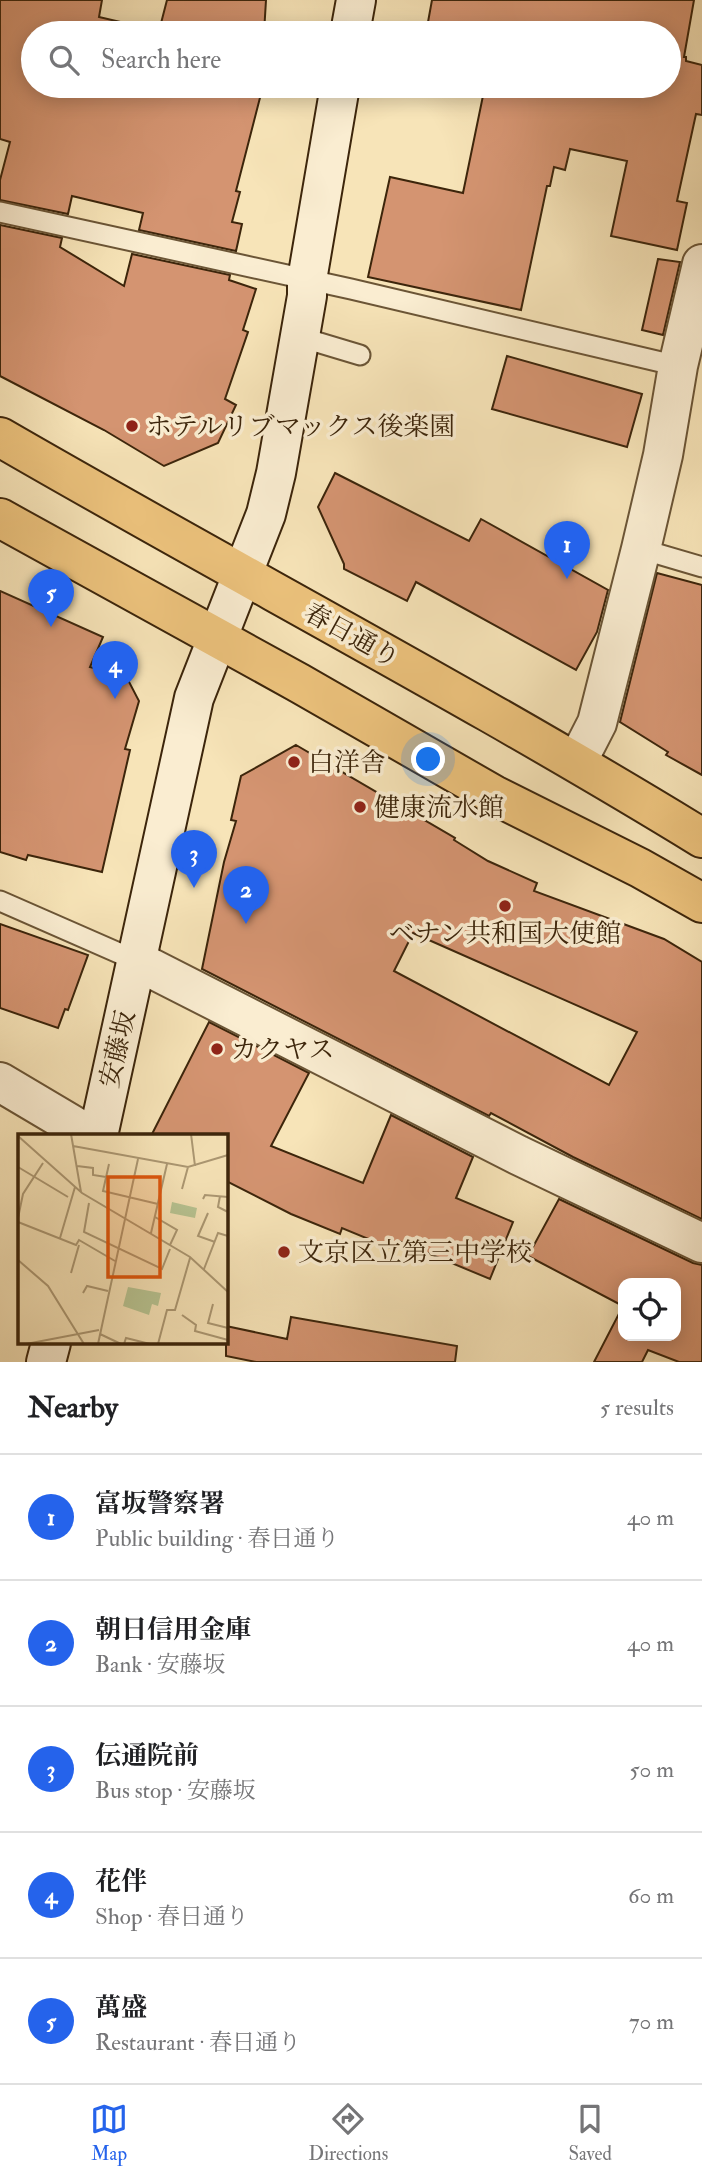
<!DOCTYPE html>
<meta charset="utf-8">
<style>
body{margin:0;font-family:"IM FELL Double Pica","Noto Serif JP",serif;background:#f6f6f6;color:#202124}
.controls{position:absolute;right:21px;bottom:21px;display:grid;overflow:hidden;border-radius:14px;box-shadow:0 4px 18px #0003}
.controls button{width:63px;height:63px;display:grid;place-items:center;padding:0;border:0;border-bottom:2px solid #e0e0e0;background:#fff;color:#202124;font:35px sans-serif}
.you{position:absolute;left:429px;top:760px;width:24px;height:24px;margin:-18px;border:5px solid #fff;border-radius:50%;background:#1a73e8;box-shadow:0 0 0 10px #1a73e833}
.badge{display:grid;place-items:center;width:46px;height:46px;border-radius:50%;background:#2563eb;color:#fff;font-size:23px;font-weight:700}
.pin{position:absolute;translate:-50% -58px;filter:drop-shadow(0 2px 4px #0008)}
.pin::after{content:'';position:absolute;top:37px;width:24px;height:21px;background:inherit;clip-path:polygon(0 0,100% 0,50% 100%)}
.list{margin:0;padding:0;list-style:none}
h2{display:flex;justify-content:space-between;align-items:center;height:91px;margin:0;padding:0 28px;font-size:30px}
h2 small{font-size:23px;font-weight:400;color:#757577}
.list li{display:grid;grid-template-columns:46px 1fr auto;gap:21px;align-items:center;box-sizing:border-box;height:126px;padding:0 28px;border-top:2px solid #e0e0e0}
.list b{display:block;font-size:26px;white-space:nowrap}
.list p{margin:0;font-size:23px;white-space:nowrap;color:#757577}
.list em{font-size:23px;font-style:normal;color:#757577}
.icon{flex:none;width:38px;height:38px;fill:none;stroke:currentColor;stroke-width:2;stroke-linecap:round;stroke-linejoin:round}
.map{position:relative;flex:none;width:702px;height:1362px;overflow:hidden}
.search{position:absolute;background:#fff;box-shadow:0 4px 18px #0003;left:21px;right:21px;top:21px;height:77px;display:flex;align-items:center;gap:18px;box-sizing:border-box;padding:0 24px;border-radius:38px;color:#757577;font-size:26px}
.sheet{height:721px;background:#fff}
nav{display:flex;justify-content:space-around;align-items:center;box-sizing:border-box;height:98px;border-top:2px solid #e0e0e0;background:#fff;font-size:19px;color:#757577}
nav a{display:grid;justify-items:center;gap:4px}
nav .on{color:#2563eb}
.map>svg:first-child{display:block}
</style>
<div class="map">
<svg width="702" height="1362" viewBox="0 0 702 1362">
<rect width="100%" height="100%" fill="#f7e4b8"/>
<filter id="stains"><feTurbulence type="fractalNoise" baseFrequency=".00286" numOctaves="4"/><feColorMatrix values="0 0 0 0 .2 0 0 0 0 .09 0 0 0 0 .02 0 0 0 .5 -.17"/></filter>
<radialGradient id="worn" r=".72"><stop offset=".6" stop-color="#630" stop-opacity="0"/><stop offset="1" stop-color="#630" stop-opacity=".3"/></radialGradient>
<!-- building -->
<g fill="#d49471" stroke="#3c250b" stroke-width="2" fill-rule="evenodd">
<path d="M0 0H102L99 17 159 31 167 0H266L264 33H33V86H263L236 191 240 192 232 222 242 224 236 251 139 230 143 213 72 196 68 214 0 200V180L10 142 0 139Z"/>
<path d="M432 0H694L684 57H686V61L702 65V115L696 114 677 201 687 203 677 250 611 236 627 161 570 149 565 170 554 167 550 186H547L521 310 368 277 390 177 463 193 485 86H669V33H426Z"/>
<path d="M0 225 62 238 60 247 124 286 132 254 230 275 229 280 256 289 243 330 248 332 225 399 236 405 218 443 164 466 104 430 0 376Z"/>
<path d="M658 259 680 262 663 335 642 330Z"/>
<path d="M507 356 642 394 627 447 492 409Z"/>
<path d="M335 473 469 541 481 519 608 590 597 632 576 670 416 582 407 601 344 569V564L318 507Z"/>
<path d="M657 573 702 585V775L666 755 668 752 620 722Z"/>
<path d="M0 591 103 637 90 667 126 676 139 701 125 749 130 750 102 872 28 855 26 860 0 852Z"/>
<path d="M296 745 455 838 454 840 488 861 537 883 534 891 664 939 702 962V1219L573 1157 491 1113 489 1116 202 969 224 862 236 821 231 820 241 776ZM413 933 637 1032 609 1085 394 971Z"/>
<path d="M0 924 88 955 68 1010 65 1009 58 1028 0 1008Z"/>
<path d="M209 1022 309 1073 271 1146 363 1183 391 1115 473 1157 456 1198 513 1222 490 1279 399 1241 395 1250 342 1228 340 1234 291 1214 226 1181V1136H151Z"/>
<path d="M559 1199 693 1263 702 1265V1362H679L648 1350 642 1362H594L623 1306 528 1256ZM623 1283H676V1336H623Z"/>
<path d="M291 1317 457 1346 455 1362H256L226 1356V1326L287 1339Z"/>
</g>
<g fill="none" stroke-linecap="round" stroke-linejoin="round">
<defs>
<g id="lane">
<path d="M0 212 351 289 678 366"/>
<path d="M300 337 360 355"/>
<path d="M641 549 702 567"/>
<path d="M0 901 137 961"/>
</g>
<g id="street">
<path d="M577 762 597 723 641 549 663 455 678 366 702 264"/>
<path d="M137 961 518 1155 702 1243"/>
<path d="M0 1082 91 1136"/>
</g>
<g id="secondary">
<path d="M350 33 356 0"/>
<path d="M98 1136 194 698 266 514 276 473 307 296V280L340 86"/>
<path d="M46 1362 51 1343"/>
</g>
<g id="highway">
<path d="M0 437C233 572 472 697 702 838"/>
<path d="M0 518 299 683 494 795 640 868 702 903"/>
</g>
</defs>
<!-- lane casing -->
<use href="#lane" stroke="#6b5536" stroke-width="23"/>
<!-- street casing -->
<use href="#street" stroke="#6b5536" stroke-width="42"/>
<!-- secondary casing -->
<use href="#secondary" stroke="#3c250b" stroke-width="42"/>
<!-- highway casing -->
<use href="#highway" stroke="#3c250b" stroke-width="42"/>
<!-- lane -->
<use href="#lane" stroke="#faedd1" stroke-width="19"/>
<!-- street -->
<use href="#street" stroke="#faedd1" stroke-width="38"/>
<!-- secondary -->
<use href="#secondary" stroke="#faedd1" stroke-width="38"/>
<!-- highway -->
<use href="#highway" stroke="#ecc27c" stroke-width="38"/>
</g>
<!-- markers -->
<g fill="#8f2418" stroke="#faedd1" stroke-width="2.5">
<circle cx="132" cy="426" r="7"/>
<circle cx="294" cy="762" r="7"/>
<circle cx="360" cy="807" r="7"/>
<circle cx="505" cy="906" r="7"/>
<circle cx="217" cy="1049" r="7"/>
<circle cx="284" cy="1252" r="7"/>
</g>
<g text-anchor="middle" stroke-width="7" stroke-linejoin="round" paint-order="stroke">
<!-- poi labels -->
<g font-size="26" fill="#3c250b" stroke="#faedd1" text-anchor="start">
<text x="146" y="435">ホテルリブマックス後楽園</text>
<text x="308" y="771">白洋舎</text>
<text x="374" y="816">健康流水館</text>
<text x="505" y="942" text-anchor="middle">ベナン共和国大使館</text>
<text x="231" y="1058">カクヤス</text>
<text x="298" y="1261">文京区立第三中学校</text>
</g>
<!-- street labels -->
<g font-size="26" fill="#3c250b" stroke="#faedd1">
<text transform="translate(352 635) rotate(29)" y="9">春日通り</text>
<text transform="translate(117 1049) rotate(-77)" y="9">安藤坂</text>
</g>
</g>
<!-- overview -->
<g transform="translate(18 1134)">
<rect width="210" height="210" fill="#f7e4b8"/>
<path d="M154 68 179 74 177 84 152 79ZM110 153 143 159 140 172 134 170 131 181 105 172Z" fill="#b8c593"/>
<path fill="none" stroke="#ac9873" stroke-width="2" d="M53 0 63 58M173 0 177 32M0 2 64 59 172 123 210 158M55 12 170 33 210 21M91 30 85 57 140 70M59 32 75 34V41L88 43M0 33 50 63M164 55 170 33M202 62 200 73 210 78M185 65 187 61 210 63M71 69 66 98 144 135 152 115M190 79 180 102 197 108M137 83 159 96 152 111M0 84 5 60 25 29M0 88 58 111 61 106 97 127M133 99 149 30M42 104 57 53M0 126 30 152 66 210M186 135 200 99 210 102M53 139 61 111M65 159 69 152 90 157M195 170 190 189 210 194M164 181 178 191 177 197 210 206M82 200 103 210M8 210 81 196M80 210 120 25M106 210 108 204 132 210M140 210 149 176H157L172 124"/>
<path fill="#df560c" fill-opacity="0.15" stroke="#df560c" stroke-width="3.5" d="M90 43H142V143H90Z"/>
<rect width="210" height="210" fill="none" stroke="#3c250b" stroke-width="3.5"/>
</g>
<rect width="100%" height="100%" filter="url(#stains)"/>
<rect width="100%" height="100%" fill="url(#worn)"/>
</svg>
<div class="controls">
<button><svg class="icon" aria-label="locate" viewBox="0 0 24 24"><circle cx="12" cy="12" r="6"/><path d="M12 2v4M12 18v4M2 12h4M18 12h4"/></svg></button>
</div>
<div class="you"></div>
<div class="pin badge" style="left:567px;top:579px">1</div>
<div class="pin badge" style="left:246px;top:924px">2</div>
<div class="pin badge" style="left:194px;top:888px">3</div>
<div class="pin badge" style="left:115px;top:699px">4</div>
<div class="pin badge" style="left:51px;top:627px">5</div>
<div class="search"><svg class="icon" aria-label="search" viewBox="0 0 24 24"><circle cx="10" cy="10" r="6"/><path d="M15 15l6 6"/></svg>Search here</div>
</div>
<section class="sheet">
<h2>Nearby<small>5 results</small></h2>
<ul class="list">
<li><span class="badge">1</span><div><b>富坂警察署</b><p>Public building · 春日通り</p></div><em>40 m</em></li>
<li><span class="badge">2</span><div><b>朝日信用金庫</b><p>Bank · 安藤坂</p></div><em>40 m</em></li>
<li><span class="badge">3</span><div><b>伝通院前</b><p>Bus stop · 安藤坂</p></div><em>50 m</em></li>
<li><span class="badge">4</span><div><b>花伴</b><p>Shop · 春日通り</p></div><em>60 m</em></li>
<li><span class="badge">5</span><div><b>萬盛</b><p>Restaurant · 春日通り</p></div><em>70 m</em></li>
</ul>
</section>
<nav>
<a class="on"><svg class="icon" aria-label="map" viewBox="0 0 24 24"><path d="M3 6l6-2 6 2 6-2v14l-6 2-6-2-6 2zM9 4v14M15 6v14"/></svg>Map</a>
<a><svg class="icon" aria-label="directions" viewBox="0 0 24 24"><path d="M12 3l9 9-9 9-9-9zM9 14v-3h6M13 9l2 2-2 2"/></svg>Directions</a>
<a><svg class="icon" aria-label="saved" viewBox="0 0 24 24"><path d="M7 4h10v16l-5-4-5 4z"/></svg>Saved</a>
</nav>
